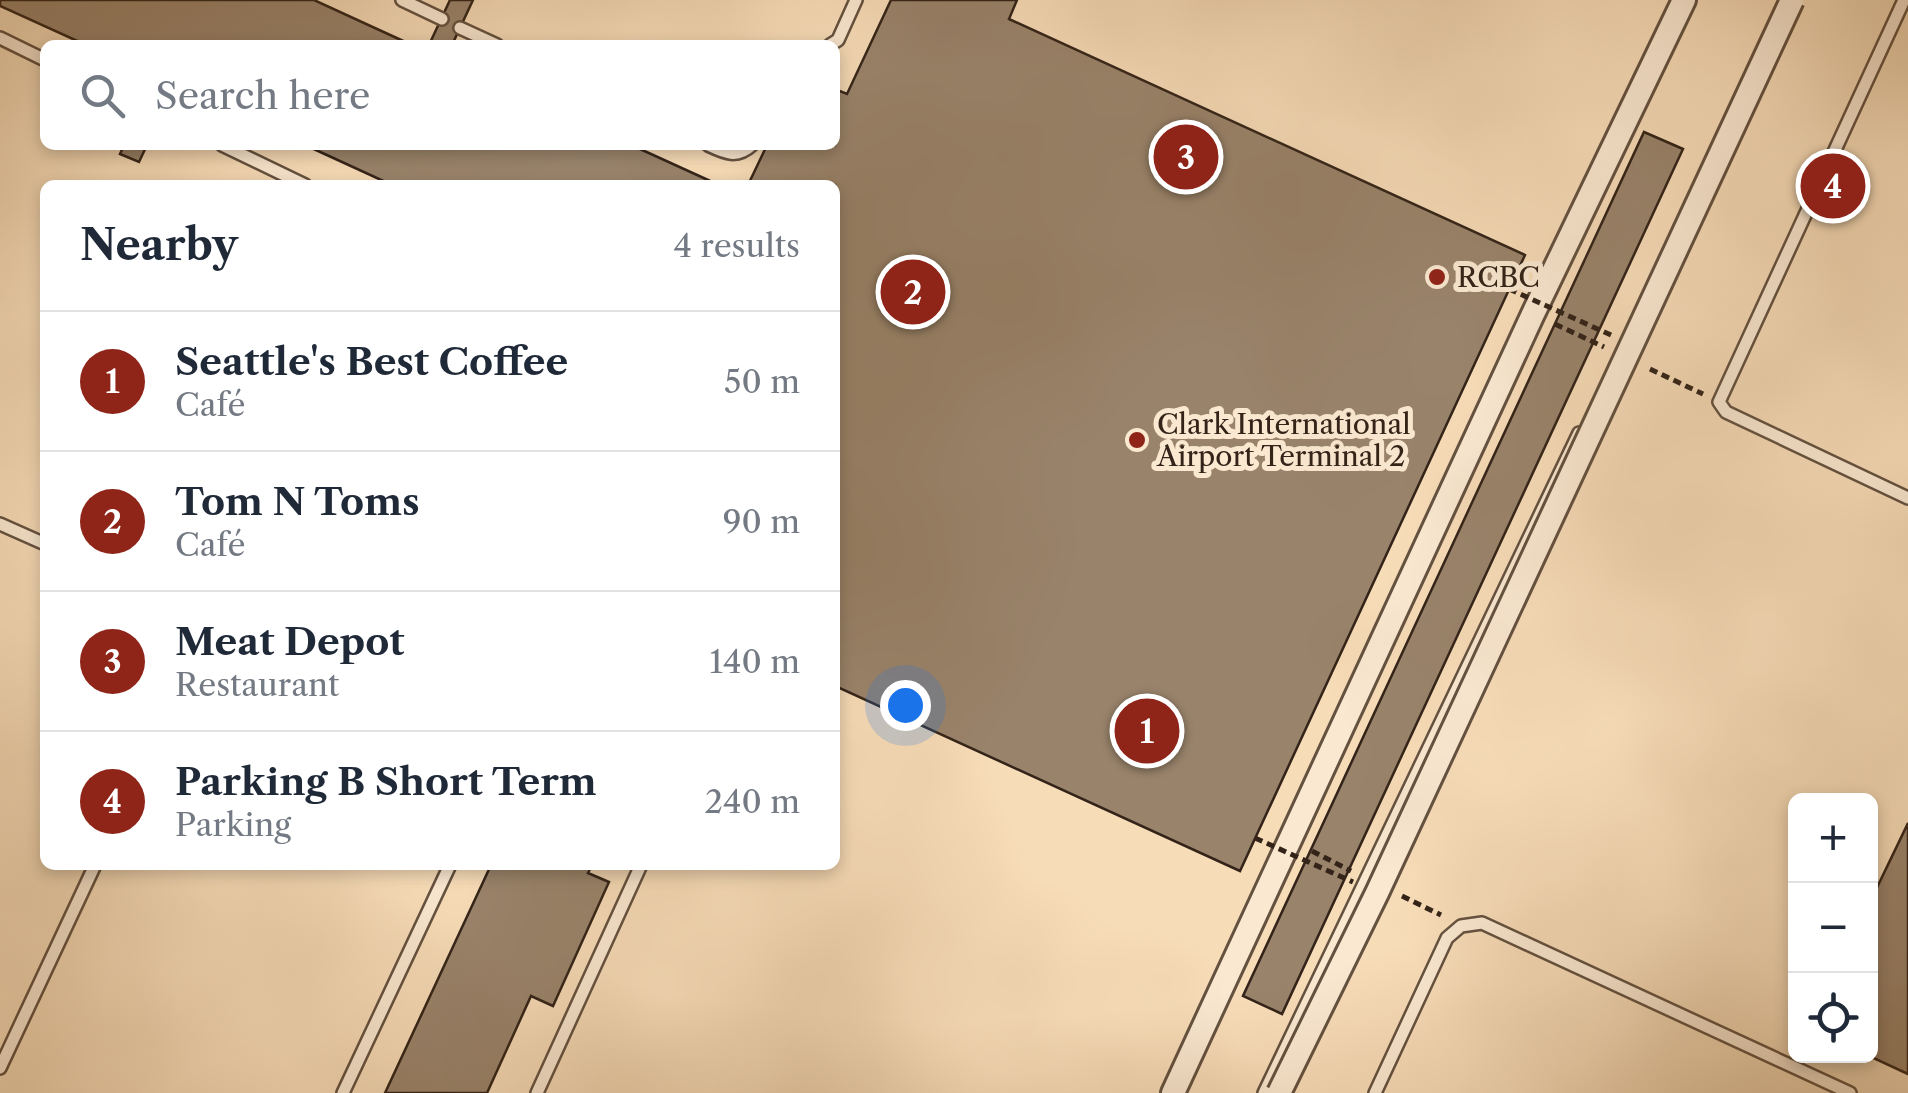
<!DOCTYPE html>
<meta charset="utf-8">
<style>
body{margin:0;font-family:"Libre Caslon Text",serif;background:#f6f6f7;color:#1f2937}
.controls{position:absolute;right:30px;bottom:30px;display:grid;overflow:hidden;border-radius:15px;box-shadow:0 5px 15px #0003}
.controls button{width:90px;height:90px;display:grid;place-items:center;padding:0;border:0;border-bottom:2px solid #e0e1e3;background:#fff;color:#1f2937;font:50px sans-serif}
.you{position:absolute;left:905px;top:705px;width:35px;height:35px;margin:-25px;border:8px solid #fff;border-radius:50%;background:#1a73e8;box-shadow:0 0 0 15px #1a73e833}
.badge{display:grid;place-items:center;width:65px;height:65px;border-radius:50%;background:#8f2418;color:#fff;font-size:32px;font-weight:700}
.pin{position:absolute;translate:-50% -50%;border:5px solid #fff;box-shadow:0 2px 10px #0006}
.list{margin:0;padding:0;list-style:none}
h2{display:flex;justify-content:space-between;align-items:center;height:130px;margin:0;padding:0 40px;font-size:42px}
h2 small{font-size:32px;font-weight:400;color:#747a83}
.list li{display:grid;grid-template-columns:65px 1fr auto;gap:30px;align-items:center;box-sizing:border-box;height:140px;padding:0 40px;border-top:2px solid #e0e1e3}
.list b{display:block;font-size:38px;white-space:nowrap}
.list p{margin:0;font-size:32px;white-space:nowrap;color:#747a83}
.list em{font-size:32px;font-style:normal;color:#747a83}
.icon{flex:none;width:55px;height:55px;fill:none;stroke:currentColor;stroke-width:2;stroke-linecap:round;stroke-linejoin:round}
.map{position:relative;flex:none;width:1908px;height:1093px;overflow:hidden}
.search{position:absolute;background:#fff;box-shadow:0 5px 15px #0003;left:40px;top:40px;width:800px;height:110px;display:flex;align-items:center;gap:25px;box-sizing:border-box;padding:0 35px;border-radius:15px;color:#747a83;font-size:38px}
.panel{position:absolute;background:#fff;box-shadow:0 5px 15px #0003;left:40px;top:180px;width:800px;height:690px;border-radius:15px}
.map>svg:first-child{display:block}
</style>
<div class="map">
<svg width="1908" height="1093" viewBox="0 0 1908 1093">
<rect width="100%" height="100%" fill="#f7dcb8"/>
<filter id="stains"><feTurbulence type="fractalNoise" baseFrequency=".002" numOctaves="4"/><feColorMatrix values="0 0 0 0 .2 0 0 0 0 .09 0 0 0 0 .02 0 0 0 .5 -.17"/></filter>
<radialGradient id="worn" r=".72"><stop offset=".6" stop-color="#630" stop-opacity="0"/><stop offset="1" stop-color="#630" stop-opacity=".3"/></radialGradient>
<!-- building -->
<g fill="#99836b" stroke="#332318" stroke-width="2.5">
<path d="M0 0H314L412 45H86L0 6Z"/>
<path d="M450 0H473L452 45H429Z"/>
<path d="M891 0H1017L1009 19 1525 255 1240 871 835 686V185H748L767 145H835V89L847 94Z"/>
<path d="M1644 132 1683 149 1282 1014 1243 996Z"/>
<path d="M124 145H147L139 162 120 154Z"/>
<path d="M305 145H641L640 149 719 185H392Z"/>
<path d="M1908 823V1074L1869 1056 1870 902Z"/>
<path d="M491 865H592L588 873 609 882 553 1006 531 996 487 1093H385Z"/>
</g>
<g fill="none" stroke-linecap="round" stroke-linejoin="round">
<defs>
<g id="service">
<path d="M402 0 442 19"/>
<path d="M1904 0 1719 402 1726 412 1908 498"/>
<path d="M460 28 497 45"/>
<path d="M0 38 45 60"/>
<path d="M830 45 838 40 856 0"/>
<path d="M222 145 305 185"/>
<path d="M708 145C725 153 737 159 752 145"/>
<path d="M0 524 45 544"/>
<path d="M0 1068 95 865"/>
<path d="M343 1093 450 865"/>
<path d="M537 1093 641 865"/>
<path d="M1264 1093 1579 433"/>
<path d="M1375 1093 1447 938 1461 926 1482 923 1850 1093"/>
</g>
<path id="minor" d="M1173 1093 1533 314 1684 0"/>
</defs>
<!-- service casing -->
<use href="#service" stroke="#645140" stroke-width="16"/>
<!-- minor casing -->
<use href="#minor" stroke="#645140" stroke-width="28"/>
<!-- path -->
<g stroke="#332318" stroke-width="5" stroke-dasharray="8 5" stroke-linecap="butt">
<path d="M1555 324 1604 347"/>
<path d="M1650 369 1703 394"/>
<path d="M1312 851 1351 871"/>
<path d="M1402 896 1441 915"/>
</g>
<!-- service -->
<use href="#service" stroke="#fae8d1" stroke-width="11"/>
<!-- minor -->
<use href="#minor" stroke="#fae8d1" stroke-width="22"/>
<defs>
<path id="minor-bridge" d="M1279 1093 1377 893 1792 0"/>
</defs>
<!-- minor-bridge casing -->
<use href="#minor-bridge" stroke="#645140" stroke-width="28" stroke-linecap="butt"/>
<!-- path-bridge -->
<g stroke="#332318" stroke-width="5" stroke-dasharray="8 5" stroke-linecap="butt">
<path d="M1509 289 1611 335"/>
<path d="M1255 838 1353 882"/>
</g>
<!-- minor-bridge -->
<use href="#minor-bridge" stroke="#fae8d1" stroke-width="22"/>
</g>
<!-- markers -->
<g fill="#8f2418" stroke="#fae8d1" stroke-width="4">
<circle cx="1437" cy="277" r="10"/>
<circle cx="1137" cy="440" r="10"/>
</g>
<g text-anchor="middle" stroke-width="10" stroke-linejoin="round" paint-order="stroke">
<!-- poi labels -->
<g font-size="28" fill="#332318" stroke="#fae8d1" text-anchor="start">
<text x="1457" y="287">RCBC</text>
<text x="1157" y="434">Clark International<tspan x="1157" dy="32">Airport Terminal 2</tspan></text>
</g>
</g>
<rect width="100%" height="100%" filter="url(#stains)"/>
<rect width="100%" height="100%" fill="url(#worn)"/>
</svg>
<div class="controls">
<button>+</button>
<button>−</button>
<button><svg class="icon" aria-label="locate" viewBox="0 0 24 24"><circle cx="12" cy="12" r="6"/><path d="M12 2v4M12 18v4M2 12h4M18 12h4"/></svg></button>
</div>
<div class="you"></div>
<div class="pin badge" style="left:1147px;top:731px">1</div>
<div class="pin badge" style="left:913px;top:292px">2</div>
<div class="pin badge" style="left:1186px;top:157px">3</div>
<div class="pin badge" style="left:1833px;top:186px">4</div>
<div class="search"><svg class="icon" aria-label="search" viewBox="0 0 24 24"><circle cx="10" cy="10" r="6"/><path d="M15 15l6 6"/></svg>Search here</div>
<section class="panel">
<h2>Nearby<small>4 results</small></h2>
<ul class="list">
<li><span class="badge">1</span><div><b>Seattle's Best Coffee</b><p>Café</p></div><em>50 m</em></li>
<li><span class="badge">2</span><div><b>Tom N Toms</b><p>Café</p></div><em>90 m</em></li>
<li><span class="badge">3</span><div><b>Meat Depot</b><p>Restaurant</p></div><em>140 m</em></li>
<li><span class="badge">4</span><div><b>Parking B Short Term</b><p>Parking</p></div><em>240 m</em></li>
</ul>
</section>
</div>
